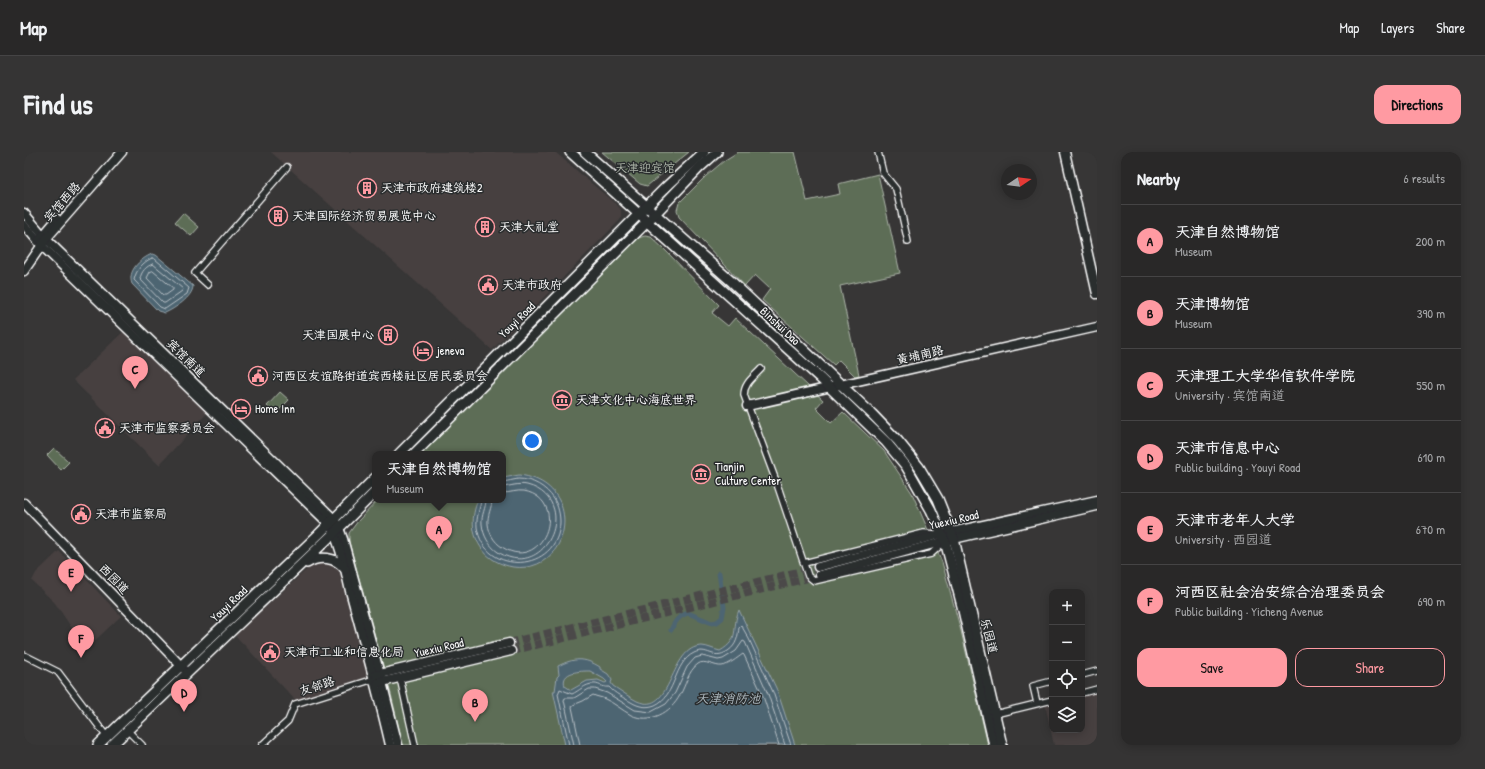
<!DOCTYPE html>
<meta charset="utf-8">
<style>
body{margin:0;font-family:"Patrick Hand","LXGW WenKai TC",sans-serif;background:#353434;color:#f1f3f6}
.controls{position:absolute;right:12px;bottom:12px;display:grid;overflow:hidden;border-radius:8px;box-shadow:0 2px 10px #0003}
.controls button{width:36px;height:36px;display:grid;place-items:center;padding:0;border:0;border-bottom:1px solid #454445;background:#292828;color:#f1f3f6;font:20px sans-serif}
.compass{position:absolute;left:977px;top:12px;width:36px;height:36px;border-radius:50%;background:#292828;box-shadow:0 2px 10px #0003;rotate:77deg}
.you{position:absolute;left:508px;top:289px;width:14px;height:14px;margin:-10px;border:3px solid #fff;border-radius:50%;background:#1a73e8;box-shadow:0 0 0 6px #1a73e833}
.badge{display:grid;place-items:center;width:26px;height:26px;border-radius:50%;background:#ff9aa2;color:#111;font-size:13px;font-weight:700}
.pin{position:absolute;translate:-50% -33px;filter:drop-shadow(0 1px 2px #0008)}
.pin::after{content:'';position:absolute;top:21px;width:14px;height:12px;background:inherit;clip-path:polygon(0 0,100% 0,50% 100%)}
.popup{position:absolute;left:348px;top:299px;width:134px;height:52px;box-sizing:border-box;display:grid;place-content:center;border-radius:8px;background:#292828;filter:drop-shadow(0 1px 3px #0005);font-size:13px;white-space:nowrap;color:#a5a6a8}
.popup b{font-size:15px;color:#f1f3f6}
.popup::after{content:'';position:absolute;left:50%;top:100%;margin-left:-8px;border:8px solid transparent;border-top-color:#292828}
.list{margin:0;padding:0;list-style:none}
h2{display:flex;justify-content:space-between;align-items:center;height:52px;margin:0;padding:0 16px;font-size:17px}
h2 small{font-size:13px;font-weight:400;color:#a5a6a8}
.list li{display:grid;grid-template-columns:26px 1fr auto;gap:12px;align-items:center;box-sizing:border-box;height:72px;padding:0 16px;border-top:1px solid #454445}
.list b{display:block;font-size:15px;white-space:nowrap}
.list p{margin:0;font-size:13px;white-space:nowrap;color:#a5a6a8}
.list em{font-size:13px;font-style:normal;color:#a5a6a8}
.actions{display:flex;gap:8px;padding:12px 16px}
.actions a{flex:1;padding:9px 0;border:1px solid #ff9aa2;border-radius:12px;text-align:center;font-size:14px;color:#ff9aa2}
.actions .main{background:#ff9aa2;color:#111}
.icon{flex:none;width:22px;height:22px;fill:none;stroke:currentColor;stroke-width:2;stroke-linecap:round;stroke-linejoin:round}
.map{position:relative;flex:none;width:1073px;height:593px;overflow:hidden;border-radius:12px}
header{display:flex;align-items:center;gap:24px;box-sizing:border-box;height:56px;padding:0 20px;background:#292828;border-bottom:1px solid #454445}
header strong{font-size:19px}
nav{display:flex;gap:22px;margin-inline-start:auto;font-size:14px}
.intro{display:flex;align-items:center;justify-content:space-between;box-sizing:border-box;height:96px;padding:0 24px}
h1{margin:0;font-size:28px}
.button{padding:10px 18px;border-radius:12px;background:#ff9aa2;color:#111;font-size:14px;font-weight:700}
main{display:flex;gap:24px;padding:0 24px}
aside{flex:1;background:#292828;border-radius:12px;box-shadow:0 2px 10px #0003}
.map>svg:first-child{display:block}
</style>
<header>
<strong>Map</strong>
<nav><a>Map</a><a>Layers</a><a>Share</a></nav>
</header>
<div class="intro"><h1>Find us</h1><a class="button">Directions</a></div>
<main>
<div class="map">
<svg width="1073" height="593" viewBox="0 0 1073 593">
<rect width="100%" height="100%" fill="#373636"/>
<filter id="ink" filterUnits="userSpaceOnUse"><feTurbulence type="fractalNoise" baseFrequency=".025" numOctaves="2"/><feDisplacementMap in="SourceGraphic" scale="8" xChannelSelector="R" yChannelSelector="G"/><feConvolveMatrix kernelMatrix="1 2 1 2 8 2 1 2 1" color-interpolation-filters="sRGB"/></filter>
<g filter="url(#ink)">
<!-- built -->
<g fill="#474040">
<path d="M247 0H531L595 55 597 58V65L596 68 468 198Z"/>
<path d="M101 178 185 259 135 313 49 228Z"/>
<path d="M35 399 97 464 62 497 31 451 8 429 12 421Z"/>
<path d="M292 409 315 416 345 527 273 550 211 483Z"/>
<path d="M1073 540V593H1030L1021 552 1028 550V578H1058V543Z"/>
</g>
<!-- green -->
<g fill="#5d6d56" stroke="#aeb6aa">
<path d="M578 0H665L623 34 616 32Z"/>
<path d="M714 0H771L783 49 816 42 814 32 854 22 876 121 816 134 835 223 831 224 815 208 810 213 738 148 746 137 731 123 721 134 655 65 653 58 655 51 682 24 701 8Z"/>
<path d="M159 61 175 75 167 84 151 70Z"/>
<path d="M621 84 627 85 640 97 695 153 688 161 704 174 711 166 799 248 792 256 807 271 819 260 860 299 888 341 918 410 937 479 964 593H379L367 542 325 390V381L334 369 354 348H479V302H396L544 153 614 86Z"/>
<path d="M256 240 265 248 251 262 243 254Z"/>
<path d="M30 296 45 310 37 318 23 303Z"/>
</g>
<!-- water -->
<g fill="#4e6572" stroke="#95a3aa" fill-rule="evenodd">
<path d="M128 102 132 103 169 134C169 145 150 157 141 161L134 159 108 132C103 119 116 107 128 102Z"/>
<path d="M495 323C563 331 548 423 489 415 477 413 465 407 458 397 447 382 447 364 454 348H479V326Z"/>
<path d="M715 458 753 538 771 593H541L529 539H531L533 525 535 523 534 514C550 506 560 505 576 515V517L584 522 588 528 587 531 589 534C597 539 605 545 613 549 649 565 645 494 678 494 683 494 691 498 696 499 717 487 707 477 715 458ZM566 519 580 527 583 530 581 531 574 528 563 529 547 538 541 534C536 519 557 519 566 519Z"/>
</g>
<g fill="none" stroke-linecap="round" stroke-linejoin="round">
<!-- shore -->
<g stroke="#b8c1c7" stroke-width="1">
<path d="M128 106 131 107 165 136 163 142 141 157 136 155 110 128C112 118 119 110 128 106Z"/>
<path d="M129 112 159 137 158 139 141 151H139L116 127C117 120 122 114 129 112Z"/>
<path d="M129 119 149 136V138L142 143H139L123 126 126 120Z"/>
<path d="M457 348C456 357 452 365 453 375 460 425 535 421 536 370 536 362 534 354 530 347 522 335 509 327 494 327 489 328 484 329 479 330"/>
<path d="M462 348C462 356 457 363 458 372 459 383 465 394 474 400 523 431 558 347 503 333 495 331 487 334 479 335"/>
<path d="M468 348C468 356 463 363 464 372 465 381 470 390 478 395 519 422 547 348 500 339 493 338 486 341 479 341"/>
<path d="M545 593 534 542 536 537 548 542C555 539 561 532 569 532 574 531 579 536 585 535 590 541 600 546 607 550 615 555 623 556 631 553 653 543 649 511 670 501 684 494 688 509 704 499 713 493 714 484 715 475L717 473 725 487 749 540 767 593"/>
<path d="M550 593 540 548 541 546H550L565 537H571L583 541 611 558 627 560 642 552 651 541 663 515 671 506 678 504 694 508 699 507 712 499 719 489 721 490 744 542 761 593"/>
<path d="M556 593 548 555 549 553 559 549 569 543C573 545 577 545 581 547 590 551 598 558 607 563 626 572 647 561 656 543 662 533 664 519 674 512 680 507 691 515 698 514 705 513 713 506 719 502L720 503 739 544 755 593"/>
</g>
<!-- canal -->
<path stroke="#4e6572" stroke-width="5" d="M647 478C651 469 655 464 664 461L688 471 693 470 698 466 700 455 695 421"/>
<!-- secondary-tunnel -->
<g stroke="#4b4a4a" stroke-width="8" stroke-dasharray="8 4" stroke-linecap="butt">
<path d="M485 491 794 415"/>
<path d="M487 499 796 423"/>
</g>
<defs>
<g id="street">
<path d="M854 0 859 21 872 37 884 90"/>
<path d="M184 133 171 121 263 15"/>
<path d="M737 217C730 225 720 231 720 243L752 329 784 424 790 429 907 402 919 391"/>
<path d="M780 411 900 381 912 382"/>
<path d="M0 503 34 520 83 585"/>
<path d="M1058 523 1073 519"/>
<path d="M376 526 391 593"/>
<path d="M1058 541 1073 537"/>
<path d="M1013 551 1009 534 1028 529"/>
<path d="M971 562 1028 548"/>
<path d="M103 578 118 593"/>
<path d="M238 593 264 569 271 552 350 527"/>
</g>
<g id="secondary">
<path d="M1041 0 1073 142"/>
<path d="M0 61 22 87 310 367 315 376 319 387 358 530 374 593"/>
<path d="M0 73 17 93 305 372C316 390 321 418 326 439 340 490 354 541 366 593"/>
<path d="M16 87 33 67"/>
<path d="M0 119 22 87 98 0"/>
<path d="M723 254 1073 175"/>
<path d="M0 351 163 520"/>
<path d="M794 415 918 382 1073 348"/>
<path d="M796 423 921 389 1073 354"/>
<path d="M352 523 485 491"/>
<path d="M354 531 487 499"/>
</g>
<g id="primary">
<path d="M546 0 796 226 862 290 882 314 907 358 921 389 938 454 970 593"/>
<path d="M561 0 708 130 848 262 874 289 895 315 914 347 930 387 978 593"/>
<path d="M375 302 642 35 680 0"/>
<path d="M390 302 624 69 675 16 693 0"/>
<path d="M283 411C295 403 312 405 321 417"/>
<path d="M74 593 294 383 351 326"/>
<path d="M88 593 312 379 351 340"/>
</g>
</defs>
<!-- street casing -->
<use href="#street" stroke="#fff" stroke-width="8"/>
<!-- secondary casing -->
<use href="#secondary" stroke="#fff" stroke-width="11"/>
<!-- primary casing -->
<use href="#primary" stroke="#fff" stroke-width="12"/>
<!-- street -->
<use href="#street" stroke="#2a2d2e" stroke-width="5.5"/>
<!-- secondary -->
<use href="#secondary" stroke="#2a2d2e" stroke-width="8"/>
<!-- primary -->
<use href="#primary" stroke="#2a2d2e" stroke-width="9"/>
</g>
</g>
<!-- icons -->
<defs>
<symbol id="building-ring" viewBox="-11 -11 22 22"><circle r="9.5" fill="#2a2d2e" stroke="#ff9aa2" stroke-width="1.5"/><path d="M-4-6H4V6H1V3H-1V6H-4ZM-2.5-4.3h1.7v1.8h-1.7ZM.8-4.3h1.7v1.8H.8ZM-2.5-1h1.7V.8h-1.7ZM.8-1h1.7V.8H.8Z" fill="#ff9aa2"/></symbol>
<symbol id="civic-ring" viewBox="-11 -11 22 22"><circle r="9.5" fill="#2a2d2e" stroke="#ff9aa2" stroke-width="1.5"/><path d="M-.6-6.5H3V-4.5H.6V-3L4-1V1h2V6H-6V1h2V-1L-.6-3ZM-1.2 2.5V6h2.4V2.5Z" fill="#ff9aa2"/></symbol>
<symbol id="hotel-ring" viewBox="-11 -11 22 22"><circle r="9.5" fill="#2a2d2e" stroke="#ff9aa2" stroke-width="1.5"/><path d="M-6-4.5h1.5V1H6V5H4.5V3h-9V5H-6ZM-4 0a1.8 1.8 0 1 1 3.6 0ZM.5 0V-2.5h3Q6-2.5 6 0Z" fill="#ff9aa2"/></symbol>
<symbol id="museum-ring" viewBox="-11 -11 22 22"><circle r="9.5" fill="#2a2d2e" stroke="#ff9aa2" stroke-width="1.5"/><path d="M0-6L6-3V-2H-6V-3ZM-5-1h2V3h-2ZM-1-1h2V3h-2ZM3-1h2V3H3ZM-6 4H6V6H-6Z" fill="#ff9aa2"/></symbol>
</defs>
<g fill-rule="evenodd">
<use href="#building-ring" x="332" y="25" width="22" height="22"/>
<use href="#building-ring" x="243" y="53" width="22" height="22"/>
<use href="#building-ring" x="450" y="64" width="22" height="22"/>
<use href="#civic-ring" x="453" y="122" width="22" height="22"/>
<use href="#building-ring" x="353" y="172" width="22" height="22"/>
<use href="#hotel-ring" x="388" y="188" width="22" height="22"/>
<use href="#civic-ring" x="223" y="213" width="22" height="22"/>
<use href="#museum-ring" x="527" y="237" width="22" height="22"/>
<use href="#hotel-ring" x="206" y="246" width="22" height="22"/>
<use href="#civic-ring" x="70" y="265" width="22" height="22"/>
<use href="#museum-ring" x="666" y="311" width="22" height="22"/>
<use href="#civic-ring" x="46" y="351" width="22" height="22"/>
<use href="#civic-ring" x="235" y="489" width="22" height="22"/>
</g>
<g text-anchor="middle" stroke-width="3" stroke-linejoin="round" paint-order="stroke">
<!-- park labels -->
<g font-size="12" fill="#aeb6aa" stroke="#2a2d2e">
<text x="621" y="20">天津迎宾馆</text>
</g>
<!-- poi labels -->
<g font-size="12" fill="#fff" stroke="#2a2d2e" text-anchor="start">
<text x="357" y="40">天津市政府建筑楼2</text>
<text x="268" y="68">天津国际经济贸易展览中心</text>
<text x="475" y="79">天津大礼堂</text>
<text x="478" y="137">天津市政府</text>
<text x="350" y="187" text-anchor="end">天津国展中心</text>
<text x="413" y="203">jeneva</text>
<text x="248" y="228">河西区友谊路街道宾西楼社区居民委员会</text>
<text x="552" y="252">天津文化中心海底世界</text>
<text x="231" y="261">Home Inn</text>
<text x="95" y="280">天津市监察委员会</text>
<text x="691" y="319">Tianjin<tspan x="691" dy="14">Culture Center</tspan></text>
<text x="71" y="366">天津市监察局</text>
<text x="260" y="504">天津市工业和信息化局</text>
</g>
<!-- street labels -->
<g font-size="12" fill="#fff" stroke="#2a2d2e">
<text transform="translate(38 50) rotate(-49)" y="4">宾馆西路</text>
<text transform="translate(493 168) rotate(-45)" y="4">Youyi Road</text>
<text transform="translate(756 174) rotate(43)" y="4">Binshui Dao</text>
<text transform="translate(896 203) rotate(-13)" y="4">黄埔南路</text>
<text transform="translate(162 206) rotate(44)" y="4">宾馆南道</text>
<text transform="translate(930 368) rotate(-13)" y="4">Yuexiu Road</text>
<text transform="translate(90 427) rotate(46)" y="4">西园道</text>
<text transform="translate(205 452) rotate(-44)" y="4">Youyi Road</text>
<text transform="translate(965 484) rotate(77)" y="4">乐园道</text>
<text transform="translate(415 496) rotate(-13)" y="4">Yuexiu Road</text>
<text transform="translate(293 534) rotate(-18)" y="4">友邻路</text>
</g>
<!-- water labels -->
<g font-size="13" font-style="italic" fill="#afbac0" stroke="#2a2d2e">
<text x="704" y="551">天津消防池</text>
</g>
</g>
</svg>
<div class="controls">
<button>+</button>
<button>−</button>
<button><svg class="icon" aria-label="locate" viewBox="0 0 24 24"><circle cx="12" cy="12" r="6"/><path d="M12 2v4M12 18v4M2 12h4M18 12h4"/></svg></button>
<button><svg class="icon" aria-label="layers" viewBox="0 0 24 24"><path d="M12 4l9 5-9 5-9-5zM3 14l9 5 9-5"/></svg></button>
</div>
<svg class="compass" viewBox="-18 -18 36 36"><path d="M0-13l5 13h-10z" fill="#e53935"/><path d="M0 13l5-13h-10z" fill="#a5a6a8"/></svg>
<div class="you"></div>
<div class="pin badge" style="left:415px;top:397px">A</div>
<div class="popup"><b>天津自然博物馆</b>Museum</div>
<div class="pin badge" style="left:451px;top:570px">B</div>
<div class="pin badge" style="left:111px;top:237px">C</div>
<div class="pin badge" style="left:160px;top:560px">D</div>
<div class="pin badge" style="left:47px;top:440px">E</div>
<div class="pin badge" style="left:57px;top:506px">F</div>
</div>
<aside>
<h2>Nearby<small>6 results</small></h2>
<ul class="list">
<li><span class="badge">A</span><div><b>天津自然博物馆</b><p>Museum</p></div><em>200 m</em></li>
<li><span class="badge">B</span><div><b>天津博物馆</b><p>Museum</p></div><em>390 m</em></li>
<li><span class="badge">C</span><div><b>天津理工大学华信软件学院</b><p>University · 宾馆南道</p></div><em>550 m</em></li>
<li><span class="badge">D</span><div><b>天津市信息中心</b><p>Public building · Youyi Road</p></div><em>610 m</em></li>
<li><span class="badge">E</span><div><b>天津市老年人大学</b><p>University · 西园道</p></div><em>670 m</em></li>
<li><span class="badge">F</span><div><b>河西区社会治安综合治理委员会</b><p>Public building · Yicheng Avenue</p></div><em>690 m</em></li>
</ul>
<div class="actions"><a class="main">Save</a><a>Share</a></div>
</aside>
</main>
